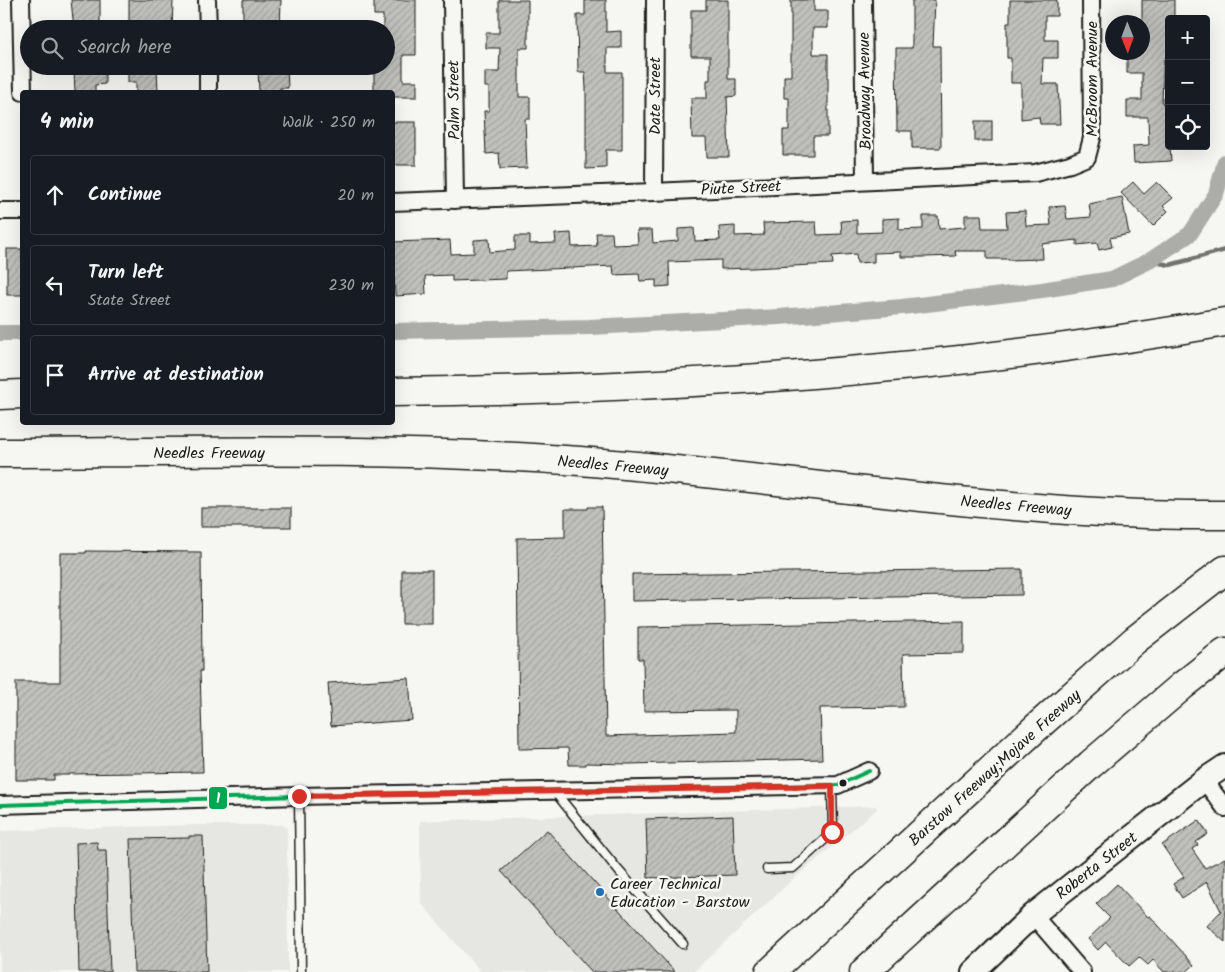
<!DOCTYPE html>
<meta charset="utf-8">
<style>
body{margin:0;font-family:Kalam,sans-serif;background:#242831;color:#f1f3f6}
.controls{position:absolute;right:15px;top:15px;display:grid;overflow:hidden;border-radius:5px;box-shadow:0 5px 20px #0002}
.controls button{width:45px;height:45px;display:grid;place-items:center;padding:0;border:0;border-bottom:1px solid #363941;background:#171b24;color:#f1f3f6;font:25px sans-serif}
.compass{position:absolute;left:1105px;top:15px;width:45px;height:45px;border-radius:50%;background:#171b24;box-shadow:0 5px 20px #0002;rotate:179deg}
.stop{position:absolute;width:15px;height:15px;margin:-11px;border:4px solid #d93025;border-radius:50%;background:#fff}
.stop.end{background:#d93025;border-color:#fff;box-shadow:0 1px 5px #0008}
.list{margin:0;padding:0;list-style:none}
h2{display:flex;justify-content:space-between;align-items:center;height:65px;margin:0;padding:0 20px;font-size:21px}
h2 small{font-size:16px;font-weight:400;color:#9ea1a6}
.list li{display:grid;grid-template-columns:32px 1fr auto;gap:15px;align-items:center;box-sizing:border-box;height:80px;margin:0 10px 10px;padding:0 10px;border:1px solid #363941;border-radius:5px}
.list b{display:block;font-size:19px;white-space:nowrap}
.list p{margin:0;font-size:16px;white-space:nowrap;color:#9ea1a6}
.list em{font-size:16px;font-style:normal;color:#9ea1a6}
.icon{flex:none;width:28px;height:28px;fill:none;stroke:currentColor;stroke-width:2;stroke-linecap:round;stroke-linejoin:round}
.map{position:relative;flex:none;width:1225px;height:972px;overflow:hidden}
.search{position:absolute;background:#171b24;box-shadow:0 5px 20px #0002;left:20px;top:20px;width:375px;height:55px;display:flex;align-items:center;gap:12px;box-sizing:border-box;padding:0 18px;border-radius:28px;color:#9ea1a6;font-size:19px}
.panel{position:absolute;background:#171b24;box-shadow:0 5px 20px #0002;left:20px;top:90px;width:375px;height:335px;border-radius:5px}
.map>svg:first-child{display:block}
</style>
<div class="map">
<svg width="1225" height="972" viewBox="0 0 1225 972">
<defs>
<pattern id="building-hatch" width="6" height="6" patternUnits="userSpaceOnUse" patternTransform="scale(1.25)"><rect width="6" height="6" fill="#c0c0bd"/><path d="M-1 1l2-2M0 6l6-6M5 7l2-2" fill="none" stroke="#a4a4a2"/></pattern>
</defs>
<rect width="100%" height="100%" fill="#f6f6f2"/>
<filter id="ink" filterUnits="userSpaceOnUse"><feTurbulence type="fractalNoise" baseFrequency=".02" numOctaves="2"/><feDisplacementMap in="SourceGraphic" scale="10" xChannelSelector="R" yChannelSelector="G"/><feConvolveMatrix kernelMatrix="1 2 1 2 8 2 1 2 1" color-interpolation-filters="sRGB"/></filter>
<g filter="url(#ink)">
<!-- built -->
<g fill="#e6e6e2">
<path d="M876 806 877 809 791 881 693 972H481L421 903 420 821Z"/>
<path d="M192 825H282L287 828 288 972H0V831Z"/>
</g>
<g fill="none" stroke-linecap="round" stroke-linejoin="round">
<!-- stream -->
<path stroke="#727271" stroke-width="4.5" d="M1149 261 1170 265 1225 250"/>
<!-- canal -->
<g stroke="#acaca9" stroke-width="16">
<path d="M392 331 590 327 779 317 902 307 1042 290 1112 279 1149 261 1190 234 1216 194 1225 162"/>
<path d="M0 333H22"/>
</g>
</g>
<!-- building -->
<g fill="url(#building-hatch)" stroke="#1c1c1c">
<path d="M71 0H100V29H74Z"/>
<path d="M129 0H173L172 29H129Z"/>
<path d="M243 0H281L280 29H243Z"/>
<path d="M374 0H416V55H403V81H417V97H392V92H374V66H386V29H383V15H374Z"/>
<path d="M499 0H528V48H519V97H530V119H525L527 168 500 169 499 153 486 154 484 111H489V87H485V72H499L500 48H486V33H499Z"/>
<path d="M585 0H606V32L621 31V48H607V72H622V150H606V168L586 169V88L585 72H578L577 15H585Z"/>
<path d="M706 0H728V79H736V96L727 97 729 157H707L706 138H692L691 98H707V80H710V56H691V10H706Z"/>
<path d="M791 0H814V11H828V28H813V54H828V136H813V155H783V130H789V98H784V76H791Z"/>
<path d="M912 0H935L933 46H940L941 148H912V131H897L896 48H912Z"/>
<path d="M1010 0H1057V16H1045V40H1058V58H1043L1042 84H1058L1060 124H1040L1039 117 1021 119V83H1011V58H1007V23H1010Z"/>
<path d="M1142 0H1174V19H1169V59H1164L1163 73 1162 103H1169V146H1170L1171 161 1134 163 1133 146 1149 145 1148 117H1127V100H1142V73H1127V52H1142Z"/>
<path d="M157 67 158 92H136V82H128V68Z"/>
<path d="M287 67 288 88H280V92H259L258 68Z"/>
<path d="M105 70V84L95 85V92H75L74 71Z"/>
<rect x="975" y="121" width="17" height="20"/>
<rect x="392" y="122" width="24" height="43"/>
<path d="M1133 182 1144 194 1157 182 1173 198 1163 206 1168 211 1153 226 1121 193Z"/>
<path d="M1122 197 1129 234 1110 238 1112 247 1099 250 1097 243 1077 245V240L1042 244 1043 259 1008 260V259H987V251H955L956 256 925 257H901V252L874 253V262L857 263 856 254 832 256 833 264 752 268 721 269V260L669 262 670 286 656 287V280L640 281 639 274 614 275 613 266 506 271V279L452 281V275L425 276 426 294 395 296 392 242 450 240 451 254 474 253V240L489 239 490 252 515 250V236H530V244L556 243 555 234 571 233 572 247 597 246 596 233H612L613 245 638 244 637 230H652L653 243 678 241V229L694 228 695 241 720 240 719 227 735 226V236L764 235 763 223 816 222 817 235 842 234 841 221 857 220V233L882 232V219L899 218V230L923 229V216H938L939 229 965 227V215H981L982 228H1007L1006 212 1025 211 1026 226 1051 225 1049 207 1065 206 1067 219 1091 217 1089 204Z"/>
<rect x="7" y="249" width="15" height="46"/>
<path d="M588 507H602L606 736 736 732V710L644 711 643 659H638V627L964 621V653L903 654 904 707 820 708 822 759 628 764 586 763V765H569L568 748 519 749 517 538 565 537V509H588Z"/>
<rect x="201" y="508" width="90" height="19"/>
<path d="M86 551 201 552 202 671H200L203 772 69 774V775H54V780H16V682H60V553H86Z"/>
<path d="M1022 569V595L632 601V574Z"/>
<rect x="402" y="570" width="30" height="54"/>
<path d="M409 678 412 720 331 726 328 683Z"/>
<path d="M733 816 735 875 648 878 646 819Z"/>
<path d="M1199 820 1208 834 1196 842 1198 845 1192 849 1205 868 1225 858V942L1207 926 1221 911 1207 882 1182 898 1173 884 1184 877 1162 845Z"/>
<path d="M547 830 675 972H592L501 871Z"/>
<path d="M189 836H203L207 972H134L130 839 189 838Z"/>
<path d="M97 842 98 850H106L110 972H79L76 843Z"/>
<path d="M1117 884 1148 917 1150 916 1194 965 1186 972H1164L1153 960 1148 965 1139 957 1129 966 1106 942 1098 950 1088 939 1110 918 1096 904Z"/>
</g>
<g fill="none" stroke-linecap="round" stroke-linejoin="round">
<defs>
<g id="lane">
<path d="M555 792 618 870 683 944"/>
<path d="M299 796 301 972"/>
<path d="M767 869 793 868 833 832 832 785"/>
</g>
<g id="street">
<path d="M21 0 23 92"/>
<path d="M207 0 208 29"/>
<path d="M452 0 455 200"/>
<path d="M863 0 865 181"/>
<path d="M208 66V92"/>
<path d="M654 192 655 0"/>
<path d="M392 202 654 192 1035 173 1070 164 1087 157 1092 138 1091 0"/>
<path d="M0 211H22"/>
<path d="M1204 780 1225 808"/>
<path d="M0 805 299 796 838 785 869 771"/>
<path d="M1033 915 1082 972"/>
</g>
<path id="secondary" d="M973 972 1033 915 1204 780 1225 766"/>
<g id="highway">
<path d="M392 392C671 389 950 371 1225 322"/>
<path d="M0 395 22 394"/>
<path d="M0 453C193 452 387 447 580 461 795 478 1009 517 1225 515"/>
<path d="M770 972 1038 726 1135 640 1225 570"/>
<path d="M864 972 1091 764 1182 686 1225 652"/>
</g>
</defs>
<!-- lane casing -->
<use href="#lane" stroke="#1c1c1c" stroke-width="11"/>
<!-- street casing -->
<use href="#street" stroke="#1c1c1c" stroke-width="20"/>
<!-- secondary casing -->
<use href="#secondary" stroke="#1c1c1c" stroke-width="26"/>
<!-- highway casing -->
<use href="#highway" stroke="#1c1c1c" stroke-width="31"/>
<!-- lane -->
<use href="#lane" stroke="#f6f6f2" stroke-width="8"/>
<!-- street -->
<use href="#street" stroke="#f6f6f2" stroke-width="16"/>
<!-- secondary -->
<use href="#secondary" stroke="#f6f6f2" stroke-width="22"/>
<!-- highway -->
<use href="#highway" stroke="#f6f6f2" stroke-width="28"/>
<defs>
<path id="bus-1" d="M0 805 299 796 838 785 869 771"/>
</defs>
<!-- bus-1 casing -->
<use href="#bus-1" stroke="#f6f6f2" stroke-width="8"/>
<!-- bus-1 -->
<use href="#bus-1" stroke="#00a651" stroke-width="4"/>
</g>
</g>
<g fill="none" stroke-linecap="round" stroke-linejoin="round" filter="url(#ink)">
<!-- route -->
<path stroke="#d93025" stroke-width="6" d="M299 796 832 786V832"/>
</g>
<!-- markers -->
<circle fill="#1c1c1c" stroke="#f6f6f2" stroke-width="2" cx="843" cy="783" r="4.5"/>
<circle fill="#1f6fb2" stroke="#f6f6f2" stroke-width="2" cx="600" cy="892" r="5"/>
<g text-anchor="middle" stroke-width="5" stroke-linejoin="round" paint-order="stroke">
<!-- street labels -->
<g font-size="16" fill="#1c1c1c" stroke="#f6f6f2">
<text transform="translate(1091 79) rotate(-90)" y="6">McBroom Avenue</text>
<text transform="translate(864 91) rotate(-91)" y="6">Broadway Avenue</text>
<text transform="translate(654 96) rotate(-90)" y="6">Date Street</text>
<text transform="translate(453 100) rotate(-91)" y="6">Palm Street</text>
<text transform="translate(741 187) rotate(-3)" y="6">Piute Street</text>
<text x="209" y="458">Needles Freeway</text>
<text transform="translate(613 465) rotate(5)" y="6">Needles Freeway</text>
<text transform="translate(1016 505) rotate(5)" y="6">Needles Freeway</text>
<text transform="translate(994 767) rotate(-42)" y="6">Barstow Freeway;Mojave Freeway</text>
<text transform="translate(1096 865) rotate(-38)" y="6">Roberta Street</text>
</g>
<!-- poi labels -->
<g font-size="16" fill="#1c1c1c" stroke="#f6f6f2" text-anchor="start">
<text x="610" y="889">Career Technical<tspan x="610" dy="18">Education - Barstow</tspan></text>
</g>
</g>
<rect stroke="#f6f6f2" stroke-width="2" x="208" y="786" width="20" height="24" rx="5" fill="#00a651"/>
<g font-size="14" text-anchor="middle" font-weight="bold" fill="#fff">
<text x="218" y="803">1</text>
</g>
</svg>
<div class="controls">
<button>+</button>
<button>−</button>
<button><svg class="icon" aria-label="locate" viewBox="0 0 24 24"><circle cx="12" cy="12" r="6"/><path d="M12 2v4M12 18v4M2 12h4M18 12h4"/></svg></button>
</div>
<svg class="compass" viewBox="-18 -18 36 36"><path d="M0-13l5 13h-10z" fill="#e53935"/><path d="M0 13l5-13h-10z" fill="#9ea1a6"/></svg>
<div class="stop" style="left:832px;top:832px"></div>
<div class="stop end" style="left:299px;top:796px"></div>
<div class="search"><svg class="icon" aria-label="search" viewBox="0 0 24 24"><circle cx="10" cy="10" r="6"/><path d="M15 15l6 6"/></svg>Search here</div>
<section class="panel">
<h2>4 min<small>Walk · 250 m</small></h2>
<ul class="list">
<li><svg class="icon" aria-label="ahead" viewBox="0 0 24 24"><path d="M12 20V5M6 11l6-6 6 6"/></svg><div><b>Continue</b></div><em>20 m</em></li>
<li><svg class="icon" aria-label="left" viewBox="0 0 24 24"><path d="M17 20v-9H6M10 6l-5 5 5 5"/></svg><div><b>Turn left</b><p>State Street</p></div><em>230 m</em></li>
<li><svg class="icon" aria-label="arrive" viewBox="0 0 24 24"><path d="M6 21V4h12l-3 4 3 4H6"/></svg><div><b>Arrive at destination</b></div></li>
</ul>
</section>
</div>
